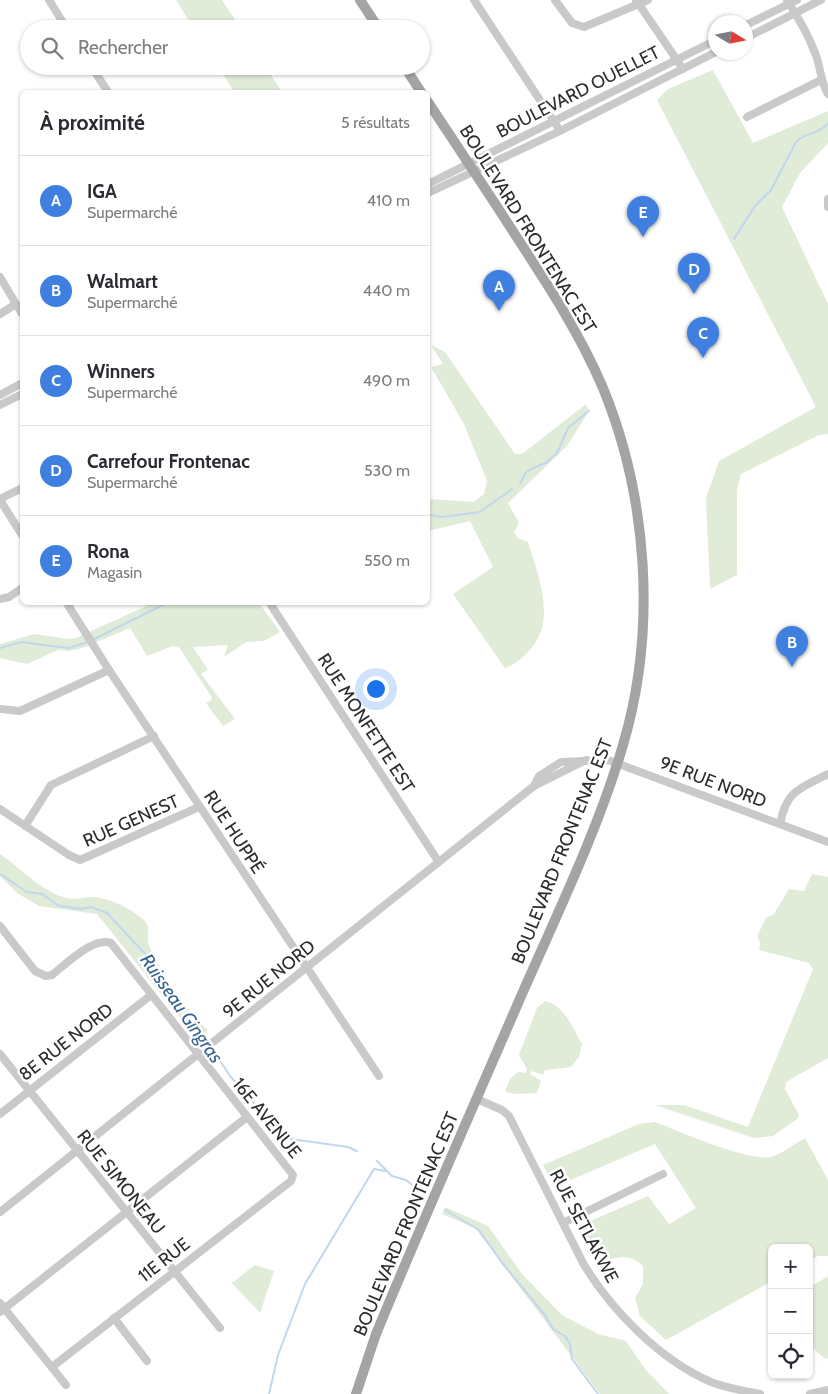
<!DOCTYPE html>
<html lang="fr">
<meta charset="utf-8">
<style>
body{margin:0;font-family:Cabin,sans-serif;background:#f7f7f7;color:#2b2b33}
.controls{position:absolute;right:15px;bottom:15px;display:grid;overflow:hidden;border-radius:8px;box-shadow:0 1px 4px #0004}
.controls button{width:45px;height:45px;display:grid;place-items:center;padding:0;border:0;border-bottom:1px solid #e1e1e2;background:#fff;color:#2b2b33;font:25px sans-serif}
.compass{position:absolute;left:708px;top:15px;width:45px;height:45px;border-radius:50%;background:#fff;box-shadow:0 1px 4px #0004;rotate:100deg}
.you{position:absolute;left:375px;top:688px;width:18px;height:18px;margin:-12px;border:4px solid #fff;border-radius:50%;background:#1a73e8;box-shadow:0 0 0 8px #1a73e833}
.badge{display:grid;place-items:center;width:32px;height:32px;border-radius:50%;background:#ea580c;color:#fff;font-size:16px;font-weight:700}
.pin{position:absolute;translate:-50% -41px;filter:drop-shadow(0 1px 2px #0008)}
.pin::after{content:'';position:absolute;top:26px;width:18px;height:15px;background:inherit;clip-path:polygon(0 0,100% 0,50% 100%)}
.list{margin:0;padding:0;list-style:none}
h2{display:flex;justify-content:space-between;align-items:center;height:65px;margin:0;padding:0 20px;font-size:21px}
h2 small{font-size:16px;font-weight:400;color:#7c7c81}
.list li{display:grid;grid-template-columns:32px 1fr auto;gap:15px;align-items:center;box-sizing:border-box;height:90px;padding:0 20px;border-top:1px solid #e1e1e2}
.list b{display:block;font-size:19px;white-space:nowrap}
.list p{margin:0;font-size:16px;white-space:nowrap;color:#7c7c81}
.list em{font-size:16px;font-style:normal;color:#7c7c81}
.icon{flex:none;width:28px;height:28px;fill:none;stroke:currentColor;stroke-width:2;stroke-linecap:round;stroke-linejoin:round}
.map{position:relative;flex:none;width:828px;height:1394px;overflow:hidden}
.search{position:absolute;background:#fff;box-shadow:0 1px 4px #0004;left:20px;top:20px;width:410px;height:55px;display:flex;align-items:center;gap:12px;box-sizing:border-box;padding:0 18px;border-radius:28px;color:#7c7c81;font-size:19px}
.panel{position:absolute;background:#fff;box-shadow:0 1px 4px #0004;left:20px;top:90px;width:410px;height:515px;border-radius:8px}
.map>svg:first-child{display:block}
</style>
<div class="map">
<svg width="828" height="1394" viewBox="0 0 828 1394">
<rect width="100%" height="100%" fill="#fff"/>
<!-- green -->
<g fill="#e0ebd8">
<path d="M176 0H222L241 29H194Z"/>
<path d="M218 66H265L282 92H234Z"/>
<path d="M713 70 753 143 828 111V143L800 173 782 207 828 304V434L819 435 741 474 737 490V575L710 589 706 498 719 461 816 407 657 100 668 89Z"/>
<path d="M431 345 445 352 515 454H522L586 404 589 411 567 446 508 503 519 523 514 533 518 538 528 542C539 577 558 624 527 653 520 660 514 665 505 668L453 594 493 567 470 521 428 531V499L474 502 484 494 487 481 464 424 431 367 443 364Z"/>
<path d="M155 602 259 603 280 632 264 641 246 642 224 657 228 645 193 647 208 670 201 674 235 719 223 726 206 703 212 700 211 696 179 647 173 646 147 656 130 628 82 648 69 651 58 650 27 664 0 658V644L34 634 69 639 76 638Z"/>
<path d="M0 854C22 869 39 890 66 898 76 900 84 897 93 897 110 898 132 909 144 920 151 927 147 934 148 942 154 964 190 1015 208 1030L198 1040 97 914 39 906 17 893 0 876Z"/>
<path d="M812 874 828 877V1058L786 1082 785 1089 799 1115 797 1119 773 1136 754 1138 655 1105H684L748 1127 813 969 809 963 759 950 760 943 757 936 766 918 774 914 789 889 804 891Z"/>
<path d="M545 1001C564 1005 573 1028 582 1044L579 1057 571 1067 545 1070 543 1075 532 1071 530 1074 541 1081 537 1093 513 1094 505 1091 510 1079 518 1072 526 1073 527 1069 519 1055 537 1008Z"/>
<path d="M655 1122C679 1131 748 1162 771 1157 782 1154 795 1143 805 1138L828 1180V1256H817L809 1261V1248H772V1281L666 1340 640 1316 635 1298 643 1284V1266C632 1256 625 1256 611 1259L592 1246 579 1226 648 1196 669 1224 696 1208 655 1144 554 1187 543 1165 639 1124Z"/>
<path d="M445 1207 488 1226 522 1274 562 1315 598 1334 626 1341 645 1369 669 1394H600L475 1228 442 1214Z"/>
<path d="M255 1265 274 1271 260 1313 232 1283Z"/>
<path d="M828 1276V1359L824 1358 809 1345V1288Z"/>
</g>
<g fill="none" stroke-linecap="round" stroke-linejoin="round">
<!-- stream -->
<g stroke="#c2d7ed" stroke-width="2">
<path d="M734 239 755 206 771 190 796 142C805 132 819 135 828 123"/>
<path d="M520 483 527 471 547 462 557 453 568 428 589 411"/>
<path d="M428 514 441 517 480 512 512 489"/>
<path d="M92 640 169 602"/>
<path d="M0 648 21 642 68 648 88 642"/>
<path d="M0 874 27 892 42 894 59 906 81 909 91 907 107 913 147 956 166 989 186 1014 194 1031 209 1043"/>
<path d="M211 1047 230 1076 260 1110 273 1119 283 1134 291 1139 348 1147 357 1151"/>
<path d="M377 1161 392 1176 406 1180 421 1192"/>
<path d="M445 1210 479 1230 503 1264 545 1315 553 1329 565 1336 570 1344 572 1359 598 1394"/>
<path d="M269 1394 278 1355 305 1284 374 1169 385 1171"/>
</g>
<!-- minor -->
<g stroke="#c9c9c9" stroke-width="8">
<path d="M49 0 67 29"/>
<path d="M474 0 557 126"/>
<path d="M555 0 572 23 584 27 648 0"/>
<path d="M636 0 683 69"/>
<path d="M787 0C798 17 808 34 815 53 821 67 820 81 828 94"/>
<path d="M746 25 797 0"/>
<path d="M746 38 821 0"/>
<path d="M91 66 108 92"/>
<path d="M747 117 821 80"/>
<path d="M428 184 716 40"/>
<path d="M428 193 560 131 716 52"/>
<path d="M828 199V207"/>
<path d="M0 277 22 314"/>
<path d="M0 314 16 304"/>
<path d="M0 395 22 383"/>
<path d="M0 405 22 394"/>
<path d="M0 499 22 488"/>
<path d="M0 500 22 535"/>
<path d="M0 599 9 597 22 588"/>
<path d="M66 602 109 670 379 1076"/>
<path d="M269 602 438 861"/>
<path d="M0 709 20 711 109 670"/>
<path d="M534 786 539 776 561 762 608 760 828 842"/>
<path d="M0 809 69 855 80 860 199 807"/>
<path d="M780 824C786 791 800 788 828 774"/>
<path d="M25 826 51 785 154 736"/>
<path d="M0 926 35 971 46 976 52 975C66 964 94 936 111 943L293 1175 291 1181 52 1367"/>
<path d="M0 1054 220 1328"/>
<path d="M477 1099 502 1110 509 1116 583 1263C611 1310 660 1360 711 1382 727 1388 744 1391 760 1394"/>
<path d="M0 1114 151 995"/>
<path d="M0 1212 534 786 586 760"/>
<path d="M563 1223 663 1174"/>
<path d="M0 1303 66 1385"/>
<path d="M0 1312 247 1117"/>
<path d="M114 1318 147 1361"/>
<path d="M810 1394 828 1390"/>
</g>
<!-- major -->
<g stroke="#a4a4a4" stroke-width="10">
<path d="M360 0 379 29"/>
<path d="M404 66 421 92"/>
<path d="M356 1394 376 1334C423 1220 473 1107 522 994 558 912 598 830 623 745 657 630 648 498 603 388 580 334 548 285 516 236 487 191 457 146 428 102"/>
</g>
</g>
<g text-anchor="middle" stroke-width="5" stroke-linejoin="round" paint-order="stroke">
<!-- street labels -->
<g font-size="18" fill="#2c2c2c" stroke="#fff">
<text transform="translate(578 92) rotate(-27)" y="6">BOULEVARD OUELLET</text>
<text transform="translate(528 229) rotate(58)" y="6">BOULEVARD FRONTENAC EST</text>
<text transform="translate(366 723) rotate(57)" y="6">RUE MONFETTE EST</text>
<text transform="translate(713 782) rotate(21)" y="6">9E RUE NORD</text>
<text transform="translate(131 821) rotate(-24)" y="6">RUE GENEST</text>
<text transform="translate(234 832) rotate(57)" y="6">RUE HUPPÉ</text>
<text transform="translate(562 851) rotate(-68)" y="6">BOULEVARD FRONTENAC EST</text>
<text transform="translate(269 979) rotate(-39)" y="6">9E RUE NORD</text>
<text transform="translate(66 1042) rotate(-38)" y="6">8E RUE NORD</text>
<text transform="translate(267 1118) rotate(51)" y="6">16E AVENUE</text>
<text transform="translate(121 1182) rotate(51)" y="6">RUE SIMONEAU</text>
<text transform="translate(406 1224) rotate(-67)" y="6">BOULEVARD FRONTENAC EST</text>
<text transform="translate(584 1226) rotate(62)" y="6">RUE SETLAKWE</text>
<text transform="translate(164 1260) rotate(-38)" y="6">11E RUE</text>
</g>
<!-- water labels -->
<g font-size="19" font-style="italic" fill="#356393" stroke="#fff">
<text transform="translate(182 1008) rotate(55)" y="7">Ruisseau Gingras</text>
</g>
</g>
</svg>
<div class="controls">
<button>+</button>
<button>−</button>
<button><svg class="icon" aria-label="locate" viewBox="0 0 24 24"><circle cx="12" cy="12" r="6"/><path d="M12 2v4M12 18v4M2 12h4M18 12h4"/></svg></button>
</div>
<svg class="compass" viewBox="-18 -18 36 36"><path d="M0-13l5 13h-10z" fill="#e53935"/><path d="M0 13l5-13h-10z" fill="#7c7c81"/></svg>
<div class="you"></div>
<div class="pin badge" style="left:499px;top:311px;background:#3f7fe0">A</div>
<div class="pin badge" style="left:792px;top:667px;background:#3f7fe0">B</div>
<div class="pin badge" style="left:703px;top:358px;background:#3f7fe0">C</div>
<div class="pin badge" style="left:694px;top:294px;background:#3f7fe0">D</div>
<div class="pin badge" style="left:643px;top:237px;background:#3f7fe0">E</div>
<div class="search"><svg class="icon" aria-label="search" viewBox="0 0 24 24"><circle cx="10" cy="10" r="6"/><path d="M15 15l6 6"/></svg>Rechercher</div>
<section class="panel">
<h2>À proximité<small>5 résultats</small></h2>
<ul class="list">
<li><span class="badge" style="background:#3f7fe0">A</span><div><b>IGA</b><p>Supermarché</p></div><em>410 m</em></li>
<li><span class="badge" style="background:#3f7fe0">B</span><div><b>Walmart</b><p>Supermarché</p></div><em>440 m</em></li>
<li><span class="badge" style="background:#3f7fe0">C</span><div><b>Winners</b><p>Supermarché</p></div><em>490 m</em></li>
<li><span class="badge" style="background:#3f7fe0">D</span><div><b>Carrefour Frontenac</b><p>Supermarché</p></div><em>530 m</em></li>
<li><span class="badge" style="background:#3f7fe0">E</span><div><b>Rona</b><p>Magasin</p></div><em>550 m</em></li>
</ul>
</section>
</div>
